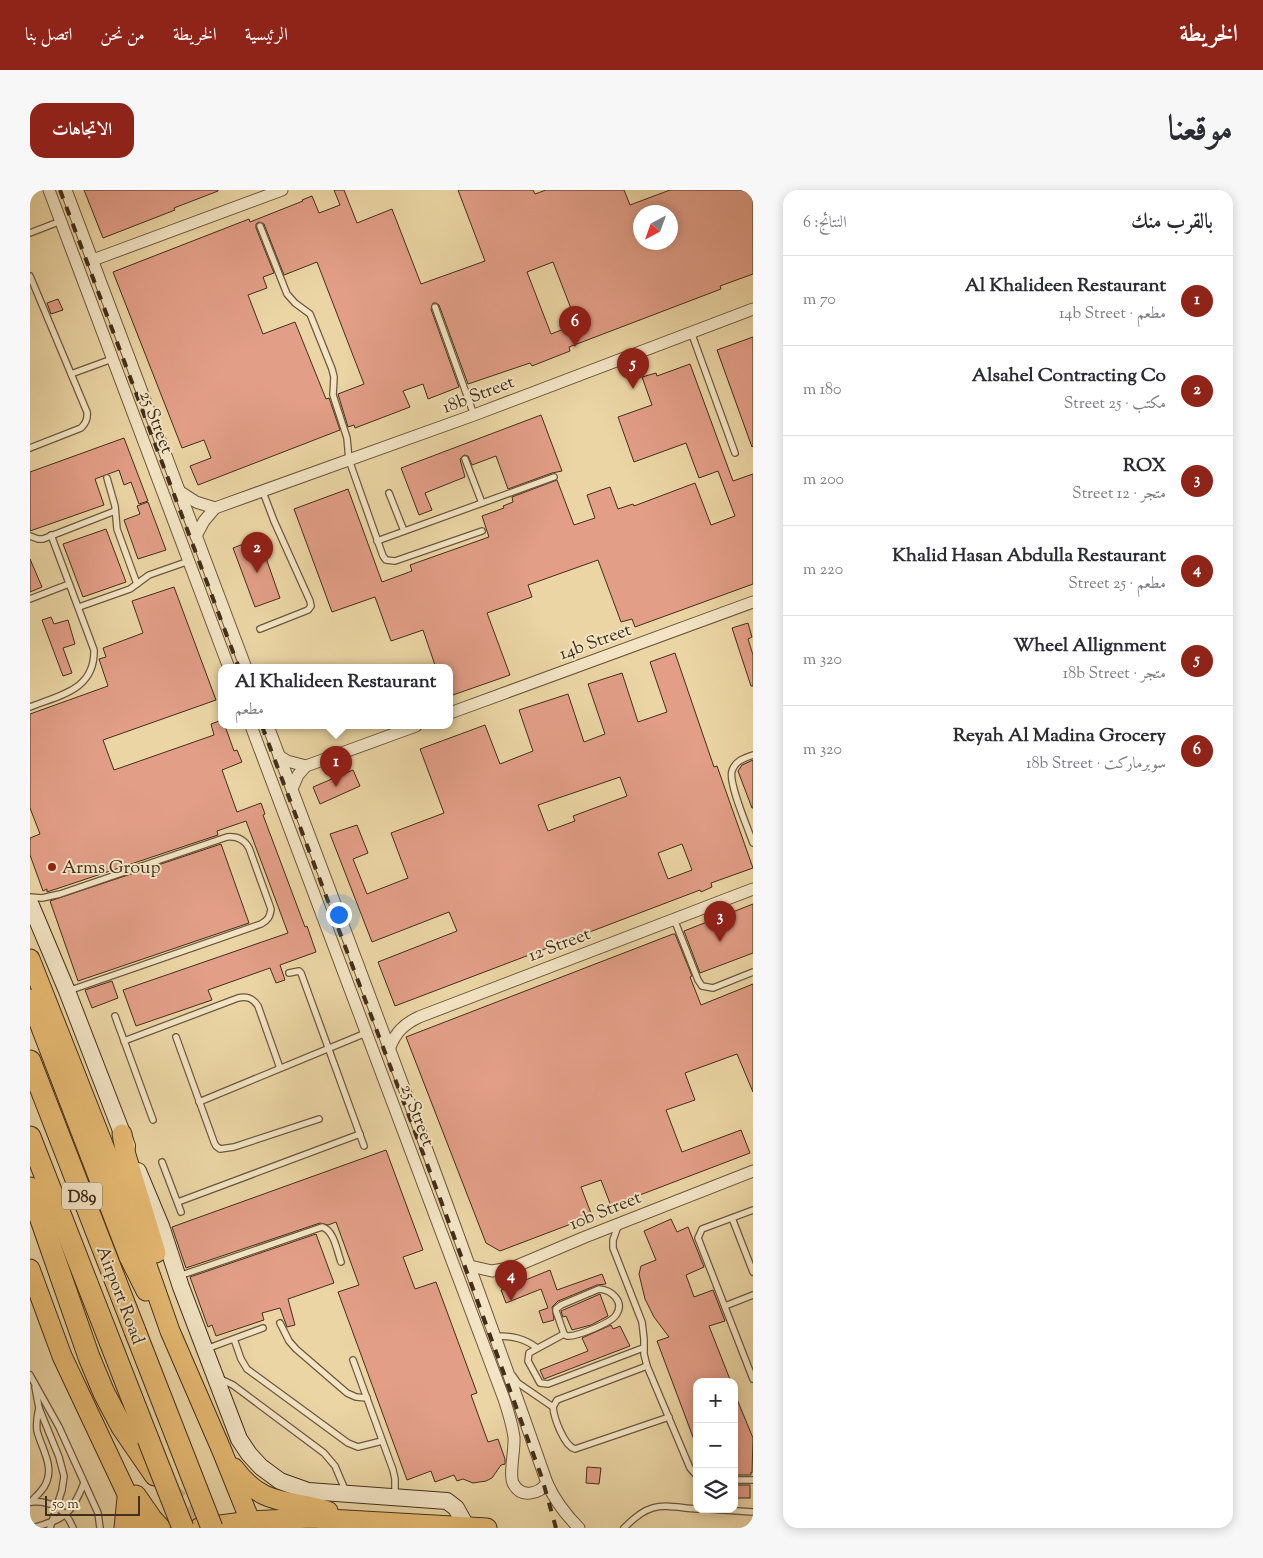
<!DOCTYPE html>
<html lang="ar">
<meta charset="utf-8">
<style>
body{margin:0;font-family:"Sorts Mill Goudy",Amiri,serif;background:#f7f7f7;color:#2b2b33;direction:rtl}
.controls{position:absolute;right:15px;bottom:15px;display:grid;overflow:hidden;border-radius:10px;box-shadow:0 2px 12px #0003}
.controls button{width:45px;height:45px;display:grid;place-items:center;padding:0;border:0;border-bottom:1px solid #e1e1e2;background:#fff;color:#2b2b33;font:25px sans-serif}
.compass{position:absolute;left:603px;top:15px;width:45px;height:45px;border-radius:50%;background:#fff;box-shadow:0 2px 12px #0003;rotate:221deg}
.scale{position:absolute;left:15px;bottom:12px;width:95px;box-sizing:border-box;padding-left:5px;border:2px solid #432e1b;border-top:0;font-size:14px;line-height:18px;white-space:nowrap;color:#432e1b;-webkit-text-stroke:4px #f2e4c4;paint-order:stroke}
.you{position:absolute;left:308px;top:724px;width:18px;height:18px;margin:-12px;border:4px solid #fff;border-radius:50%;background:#1a73e8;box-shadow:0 0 0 8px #1a73e833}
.badge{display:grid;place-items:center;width:32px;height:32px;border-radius:50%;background:#8f2418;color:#fff;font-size:16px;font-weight:700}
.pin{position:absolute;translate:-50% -41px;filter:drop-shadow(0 1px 2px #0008)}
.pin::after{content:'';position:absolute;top:26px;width:18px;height:15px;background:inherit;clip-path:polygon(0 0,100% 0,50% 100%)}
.popup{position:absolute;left:188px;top:474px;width:235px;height:65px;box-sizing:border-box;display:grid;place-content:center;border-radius:10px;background:#fff;filter:drop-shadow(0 1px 4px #0005);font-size:16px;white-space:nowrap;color:#7c7c81}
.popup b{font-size:19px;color:#2b2b33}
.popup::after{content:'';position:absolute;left:50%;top:100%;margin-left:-10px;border:10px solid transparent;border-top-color:#fff}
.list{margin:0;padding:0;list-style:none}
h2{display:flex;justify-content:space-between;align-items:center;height:65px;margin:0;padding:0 20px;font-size:21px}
h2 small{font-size:16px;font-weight:400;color:#7c7c81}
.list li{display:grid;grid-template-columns:32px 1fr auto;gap:15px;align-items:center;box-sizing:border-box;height:90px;padding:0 20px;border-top:1px solid #e1e1e2}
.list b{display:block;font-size:19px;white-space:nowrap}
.list p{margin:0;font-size:16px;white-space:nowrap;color:#7c7c81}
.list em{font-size:16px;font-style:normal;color:#7c7c81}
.icon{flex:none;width:28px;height:28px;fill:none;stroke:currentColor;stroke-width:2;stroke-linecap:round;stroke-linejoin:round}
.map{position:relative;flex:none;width:723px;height:1338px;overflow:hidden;direction:ltr;border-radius:15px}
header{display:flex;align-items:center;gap:30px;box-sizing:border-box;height:70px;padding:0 25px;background:#8f2418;color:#fff}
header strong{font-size:24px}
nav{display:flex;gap:28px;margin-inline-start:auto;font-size:18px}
.intro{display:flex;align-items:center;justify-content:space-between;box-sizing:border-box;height:120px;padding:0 30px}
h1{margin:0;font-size:35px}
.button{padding:12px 22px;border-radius:15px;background:#8f2418;color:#fff;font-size:18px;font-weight:700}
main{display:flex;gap:30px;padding:0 30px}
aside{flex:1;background:#fff;border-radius:15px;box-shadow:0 2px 12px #0003}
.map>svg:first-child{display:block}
</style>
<header>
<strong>الخريطة</strong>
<nav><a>الرئيسية</a><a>الخريطة</a><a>من نحن</a><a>اتصل بنا</a></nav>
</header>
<div class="intro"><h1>موقعنا</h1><a class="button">الاتجاهات</a></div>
<main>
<aside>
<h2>بالقرب منك<small>النتائج: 6</small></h2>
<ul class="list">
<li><span class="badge">1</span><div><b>Al Khalideen Restaurant</b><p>مطعم · 14b Street</p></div><em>70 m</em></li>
<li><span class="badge">2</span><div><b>Alsahel Contracting Co</b><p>مكتب · 25 Street</p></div><em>180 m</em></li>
<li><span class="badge">3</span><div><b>ROX</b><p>متجر · 12 Street</p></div><em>200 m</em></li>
<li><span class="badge">4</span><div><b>Khalid Hasan Abdulla Restaurant</b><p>مطعم · 25 Street</p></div><em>220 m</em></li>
<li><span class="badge">5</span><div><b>Wheel Allignment</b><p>متجر · 18b Street</p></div><em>320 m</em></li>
<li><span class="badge">6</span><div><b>Reyah Al Madina Grocery</b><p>سوبرماركت · 18b Street</p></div><em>320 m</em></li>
</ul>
</aside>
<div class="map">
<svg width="723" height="1338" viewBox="0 0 723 1338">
<rect width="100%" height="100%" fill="#ebd5a4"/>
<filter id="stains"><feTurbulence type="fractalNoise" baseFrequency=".004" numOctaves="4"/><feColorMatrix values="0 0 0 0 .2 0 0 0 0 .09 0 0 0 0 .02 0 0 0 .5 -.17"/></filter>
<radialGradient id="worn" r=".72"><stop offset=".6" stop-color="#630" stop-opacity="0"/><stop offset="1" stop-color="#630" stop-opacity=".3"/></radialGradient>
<!-- building -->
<g fill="#e29e87" stroke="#432e1b" fill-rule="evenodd">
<path d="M54 0H188V1L144 18 145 20 73 48Z"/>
<path d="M304 0H314L327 33 362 19 391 94 455 71 428 0H503L505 4 516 0H594L600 15 640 0H719L723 12V84L690 96 691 99 539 157 540 161 502 176 500 173 438 194 409 115 406 113H403L401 119 429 197 398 209 393 194 373 201 380 217 325 238 324 235 318 237 308 204 334 194 287 72 254 85 234 34 229 32 226 34V38L244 83 233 87 237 98 218 105 233 144 265 132 296 209 299 208 310 240 168 295 160 276 181 268 174 250 152 258 83 82 219 29 220 32 273 11 272 10 282 6 289 23 310 15ZM610 22H640V52H610ZM523 72 547 134 521 144 497 82Z"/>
<path d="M28 109 33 120 21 124 17 113Z"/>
<path d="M723 147V256L722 257 687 160Z"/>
<path d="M660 174 703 291 723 284V394L605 437 602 429 591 432 568 370 498 395 502 407 457 423 480 485 420 506V478H406L393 440 361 451 345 407 302 422 264 319 318 299 352 392 382 381 380 375 459 347 452 326 474 318 473 316 483 312 482 307 527 290 544 335 565 328 557 305 580 297 588 319 603 314 604 316 665 293 681 335 705 326 688 281 669 288 656 253 604 272 588 227 622 215 612 187 626 183 627 186Z"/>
<path d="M511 225 532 281 522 283 478 299 466 266 442 275 438 266 434 265 430 269 435 287 395 303 402 320 389 325 371 278Z"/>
<path d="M94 248 118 311 109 314 101 292 94 295 89 280 65 289 74 315 0 341V282Z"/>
<path d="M118 312 136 360 108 369 94 330 110 324 107 316Z"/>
<path d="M76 339 96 392 53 407 33 354Z"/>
<path d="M229 348 250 408 225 417 203 358Z"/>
<path d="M0 369 12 397 0 402Z"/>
<path d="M144 397 186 510 73 550 84 580 184 545 181 534 192 530V536H195L204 561 207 560 212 572 192 580 207 622 231 613 235 624 233 625 275 737 277 736 286 762 250 775 255 790 246 793 240 778 178 800 182 810 106 836 93 800 258 743 216 631 187 641 188 645 17 702V699L13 701 0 665V648L10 644 0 618V524L78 496 69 469 76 467 73 458 113 443 102 411Z"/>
<path d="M21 427 24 434 38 430 45 454 33 458 42 483 33 486 12 430Z"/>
<path d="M718 433 722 447 718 449 723 465V496H721L702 438Z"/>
<path d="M645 463 684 577 687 576 723 678 681 693 682 697 671 702 670 700 365 816 348 772 427 741 419 722 342 752 300 644 327 635 338 663 323 669 337 704 378 688 361 643 414 623 390 559 455 535 470 574 503 561 489 520 538 504 554 552 575 544 558 494 592 483 608 532 637 522 620 472ZM590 587 597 606 543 626 545 631 518 641 508 615ZM652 654 662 680 638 689 628 663Z"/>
<path d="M723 570V618H722L708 581 712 575Z"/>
<path d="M323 580 330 596 290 614 283 597Z"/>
<path d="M191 654 219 733 48 791 20 711Z"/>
<path d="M723 714V763L670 783 654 741Z"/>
<path d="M643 744H645L662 786 660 787 671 815 723 794V902L707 864 655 883 665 910 636 920 652 962 711 940 720 963 581 1016 571 990 551 997 562 1026 470 1061 456 1053 376 847Z"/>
<path d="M82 791 88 808 62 818 55 800Z"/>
<path d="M356 960 393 1060 373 1067 385 1099 406 1092 447 1203 441 1205 458 1252 468 1249 475 1269V1274L471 1275 462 1288 456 1291 443 1293 433 1289 427 1291 424 1285 405 1292 401 1281 377 1290 308 1102 329 1095 306 1032 298 1035 290 1033 156 1078 142 1037Z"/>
<path d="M641 1029 647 1042 658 1037 674 1077 656 1085 664 1107 683 1100 695 1131 679 1136 701 1192H667L666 1255 627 1151 639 1147 624 1127 615 1109 609 1084 611 1076 626 1070 614 1041Z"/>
<path d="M286 1044 304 1093 258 1109 265 1135 257 1137 250 1118 232 1123 234 1130 186 1146 182 1135 178 1137 160 1087Z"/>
<path d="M520 1080 527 1100 572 1084 576 1094 567 1095 528 1111 522 1117 524 1130 513 1133 509 1121 518 1118 511 1099 476 1113 471 1100Z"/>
<path d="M570 1104 578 1126 561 1135 542 1140 536 1126 533 1127 531 1121Z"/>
<path d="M581 1135 583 1139 590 1136 600 1156 514 1189 510 1180 558 1161 552 1148Z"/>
<path d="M704 1202 723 1248 722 1283 721 1282V1285H704Z"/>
<path d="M557 1277 571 1278 569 1294 556 1293Z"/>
<rect x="704" y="1295" width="16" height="13"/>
</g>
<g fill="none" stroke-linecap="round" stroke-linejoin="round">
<!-- highway-tunnel -->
<path stroke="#c9b489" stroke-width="21" stroke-dasharray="21 11" stroke-linecap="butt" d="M134 1297C149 1314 170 1328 191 1337"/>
<defs>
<g id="lane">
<path d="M230 36 257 104 265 113 280 124 302 179 304 187 303 205 317 248 319 270 353 366 356 370 365 371 452 341"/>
<path d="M0 43 31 31"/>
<path d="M0 86 57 222C58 228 56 233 51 238L0 258"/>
<path d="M405 117 444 225"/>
<path d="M661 142 705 263"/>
<path d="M41 184 82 169"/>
<path d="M435 269 452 313"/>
<path d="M77 288 85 316 87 339 107 394"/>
<path d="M359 303 374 341"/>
<path d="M0 346 8 349H13L85 321"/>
<path d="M347 351 524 287"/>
<path d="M0 409 39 394"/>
<path d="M49 417 100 399 119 385 159 371"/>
<path d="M230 439 278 420 281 416 280 411 244 331 233 302"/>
<path d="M0 517C30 505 65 500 64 460L21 345"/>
<path d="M723 565C714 568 705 571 702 581 698 593 718 638 723 653"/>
<path d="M0 707 12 708 30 704 197 647C207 646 214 649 219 658L241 719C240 727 238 730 231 734L38 801"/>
<path d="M644 729 668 790 672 796 683 798 723 782"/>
<path d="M259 783 269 781 271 783 334 956"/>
<path d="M85 826 123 930"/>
<path d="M146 847 184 952 186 956 190 959 204 957 289 929"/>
<path d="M94 851 208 808C217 806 223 808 228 816L250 878"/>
<path d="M169 912 336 843"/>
<path d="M132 972 151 1022"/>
<path d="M148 1012 330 944"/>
<path d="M723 1020 672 1039 668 1048 723 1189"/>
<path d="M702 1028 723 1082"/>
<path d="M588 1036 583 1050V1058L612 1132 614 1149V1164L617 1176 660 1278 667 1286"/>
<path d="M149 1086 292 1037C304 1040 307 1061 311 1072"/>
<path d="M569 1099C582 1100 595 1112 586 1125 581 1133 546 1147 537 1146L534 1144 526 1121V1119L531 1115Z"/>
<path d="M695 1116 723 1105"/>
<path d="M250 1133 259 1151 266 1159 317 1203 326 1207 337 1208"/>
<path d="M534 1144 499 1163 498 1171 510 1193 518 1194 613 1158"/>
<path d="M466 1146C482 1146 494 1148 507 1158"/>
<path d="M204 1149 211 1169 217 1179 318 1253 328 1257 352 1251"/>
<path d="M176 1159 233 1138"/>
<path d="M323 1170 363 1280 365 1289V1305"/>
<path d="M617 1176 527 1210 523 1217C524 1228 534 1256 545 1259L639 1227"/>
<path d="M0 1185 29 1237 68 1323 70 1338"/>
<path d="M483 1186 488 1193 523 1217"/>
<path d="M190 1189 203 1195 294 1263 305 1276 316 1302"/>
<path d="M5 1197 9 1218 29 1267 34 1286 32 1300 20 1338"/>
<path d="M704 1290H723"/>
<path d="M0 1312C20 1310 36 1319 43 1338"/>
<path d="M1 1312C5 1307 10 1303 14 1297 26 1278 12 1260 7 1241 6 1233 7 1226 9 1218"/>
<path d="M679 1319 723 1322"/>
<path d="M2 1338C35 1329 41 1325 54 1293"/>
<path d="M594 1338C621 1310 631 1316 667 1319"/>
</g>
<g id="street">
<path d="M19 0 199 478"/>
<path d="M36 0 216 478"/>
<path d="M63 70 252 0"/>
<path d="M149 301 166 312 185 318"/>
<path d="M166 346 174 331 185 318 444 225 723 119"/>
<path d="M420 523 723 412"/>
<path d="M221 536 474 1209C478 1221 482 1234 484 1247 485 1259 479 1284 483 1293 491 1309 509 1304 517 1293"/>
<path d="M238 536C333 787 428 1039 517 1293 525 1311 535 1324 549 1338"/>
<path d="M249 566 257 571 276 576"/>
<path d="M262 599 268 585 276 576 386 536"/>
<path d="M360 857C366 842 374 834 389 827L723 699"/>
<path d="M440 1076 462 1081 484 1077 555 1047 723 981"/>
</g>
<g id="secondary">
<path d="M0 713 37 801 97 956"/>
<path d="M108 981 131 1036 151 1097 209 1249 219 1264 231 1277 250 1291 278 1301 417 1311 426 1318 436 1336"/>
</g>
<g id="primary">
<path d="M0 769 86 987 140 1141 192 1261 223 1338"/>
<path d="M0 809 99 1067 116 1101"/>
<path d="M92 944 96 965 126 1063"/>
<path d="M0 1079 32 1166 97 1304 111 1338"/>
<path d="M204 1278C234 1318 256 1308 298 1321"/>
<path d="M106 1305 122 1328 131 1338"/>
<path d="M94 1338 97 1308"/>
<path d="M169 1338 220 1331 281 1328 457 1338"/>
</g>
<g id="highway">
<path d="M0 871 105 1141"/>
<path d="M0 947 118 1249"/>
<path d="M0 998 59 1167 74 1203 92 1237 125 1285"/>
</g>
</defs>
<!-- lane casing -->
<use href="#lane" stroke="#6d583d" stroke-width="8"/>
<!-- street casing -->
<use href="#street" stroke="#6d583d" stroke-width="13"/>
<!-- secondary casing -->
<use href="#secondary" stroke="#432e1b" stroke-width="18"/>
<!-- primary casing -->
<use href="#primary" stroke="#432e1b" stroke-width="21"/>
<!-- highway casing -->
<use href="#highway" stroke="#432e1b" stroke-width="23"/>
<!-- lane -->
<use href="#lane" stroke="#f2e4c4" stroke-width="5.5"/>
<!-- street -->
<use href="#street" stroke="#f2e4c4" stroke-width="11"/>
<!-- secondary -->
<use href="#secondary" stroke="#f2e4c4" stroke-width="16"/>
<!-- primary -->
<use href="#primary" stroke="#e6ba72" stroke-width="19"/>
<!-- highway -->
<use href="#highway" stroke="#e6ba72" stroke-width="21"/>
<!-- rail -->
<g stroke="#432e1b" stroke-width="4" stroke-dasharray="9 9" stroke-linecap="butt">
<path d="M30 0 209 478"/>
<path d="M232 536 411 1011 512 1288 526 1338"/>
</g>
<defs>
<g id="highway-bridge">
<path d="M105 1141 182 1338"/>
<path d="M118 1249 153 1338"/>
</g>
</defs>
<!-- highway-bridge casing -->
<use href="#highway-bridge" stroke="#432e1b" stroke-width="23" stroke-linecap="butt"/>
<!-- highway-bridge -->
<use href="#highway-bridge" stroke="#e6ba72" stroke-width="21"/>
</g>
<!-- markers -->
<circle fill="#8f2418" stroke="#f2e4c4" stroke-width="2" cx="22" cy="677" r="5"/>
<g text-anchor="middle" stroke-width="4" stroke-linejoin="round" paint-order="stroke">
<!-- shield labels -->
<rect fill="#f2e4c4" stroke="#78654e" stroke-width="1" x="32" y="992.5" width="40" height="27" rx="4"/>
<g font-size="16" font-weight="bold" fill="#432e1b">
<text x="52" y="1012">D89</text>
</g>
<!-- street labels -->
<g font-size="18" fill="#432e1b" stroke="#f2e4c4">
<text transform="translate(448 204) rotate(-21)" y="6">18b Street</text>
<text transform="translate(127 232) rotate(69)" y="6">25 Street</text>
<text transform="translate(565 451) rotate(-20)" y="6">14b Street</text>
<text transform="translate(529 754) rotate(-21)" y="6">12 Street</text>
<text transform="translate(388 925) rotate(69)" y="6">25 Street</text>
<text transform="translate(575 1020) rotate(-22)" y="6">10b Street</text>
<text transform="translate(91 1105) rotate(69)" y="6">Airport Road</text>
</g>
<!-- poi labels -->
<g font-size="18" fill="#432e1b" stroke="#f2e4c4" text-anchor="start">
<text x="32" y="683">Arms Group</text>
</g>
</g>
<rect width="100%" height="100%" filter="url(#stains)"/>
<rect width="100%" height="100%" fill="url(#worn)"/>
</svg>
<div class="controls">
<button>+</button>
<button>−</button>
<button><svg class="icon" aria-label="layers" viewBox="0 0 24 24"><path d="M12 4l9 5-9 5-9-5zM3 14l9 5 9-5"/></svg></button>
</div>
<svg class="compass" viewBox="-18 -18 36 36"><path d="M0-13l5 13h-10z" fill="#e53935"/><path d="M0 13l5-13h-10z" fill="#7c7c81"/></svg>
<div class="scale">50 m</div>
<div class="you"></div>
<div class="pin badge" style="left:306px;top:597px">1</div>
<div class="popup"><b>Al Khalideen Restaurant</b>مطعم</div>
<div class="pin badge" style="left:227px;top:383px">2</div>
<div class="pin badge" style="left:690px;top:752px">3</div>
<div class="pin badge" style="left:481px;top:1111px">4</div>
<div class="pin badge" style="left:603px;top:199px">5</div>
<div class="pin badge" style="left:545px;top:157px">6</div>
</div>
</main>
